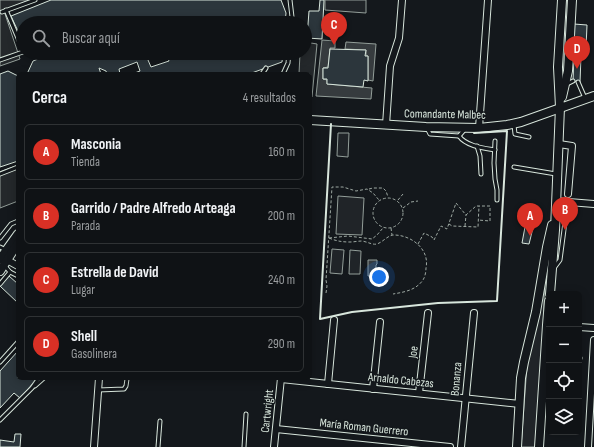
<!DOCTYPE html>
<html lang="es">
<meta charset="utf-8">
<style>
body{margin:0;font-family:"Sofia Sans Condensed",sans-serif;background:#1d2022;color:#f1f3f6}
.controls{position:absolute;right:12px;bottom:12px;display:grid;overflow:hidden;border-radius:6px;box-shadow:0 2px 10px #0003}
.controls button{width:36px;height:36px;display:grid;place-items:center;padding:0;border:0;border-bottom:1px solid #2f3234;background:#0f1215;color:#f1f3f6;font:20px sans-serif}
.you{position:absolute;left:379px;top:277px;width:14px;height:14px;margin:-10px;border:3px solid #fff;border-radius:50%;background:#1a73e8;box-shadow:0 0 0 6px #1a73e833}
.badge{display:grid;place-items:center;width:26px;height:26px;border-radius:50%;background:#d93025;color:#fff;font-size:13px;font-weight:700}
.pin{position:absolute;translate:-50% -33px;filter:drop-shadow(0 1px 2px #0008)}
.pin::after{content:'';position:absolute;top:21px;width:14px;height:12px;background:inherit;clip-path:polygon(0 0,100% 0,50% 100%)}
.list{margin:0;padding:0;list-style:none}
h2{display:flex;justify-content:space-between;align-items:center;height:52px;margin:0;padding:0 16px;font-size:17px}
h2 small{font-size:13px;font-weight:400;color:#9b9ea0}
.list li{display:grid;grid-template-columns:26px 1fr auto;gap:12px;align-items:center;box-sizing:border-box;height:56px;margin:0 8px 8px;padding:0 8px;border:1px solid #2f3234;border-radius:6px}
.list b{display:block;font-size:15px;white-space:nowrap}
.list p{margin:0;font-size:13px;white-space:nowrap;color:#9b9ea0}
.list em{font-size:13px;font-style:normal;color:#9b9ea0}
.icon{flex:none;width:22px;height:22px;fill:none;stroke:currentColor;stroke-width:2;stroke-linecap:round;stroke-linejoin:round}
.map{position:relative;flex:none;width:594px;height:447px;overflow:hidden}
.search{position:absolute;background:#0f1215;box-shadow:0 2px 10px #0003;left:16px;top:16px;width:296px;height:44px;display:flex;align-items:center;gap:10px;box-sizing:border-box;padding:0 14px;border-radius:22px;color:#9b9ea0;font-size:15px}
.panel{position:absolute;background:#0f1215;box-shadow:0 2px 10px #0003;left:16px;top:72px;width:296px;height:308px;border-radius:6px}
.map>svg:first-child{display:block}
</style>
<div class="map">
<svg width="594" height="447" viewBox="0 0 594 447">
<rect width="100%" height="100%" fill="#14181c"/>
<!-- green -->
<g fill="#202428" stroke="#939e99">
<path d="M325 0H366V13L325 10Z"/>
<path d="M338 133H349L348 157 337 156Z"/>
<path d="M338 196 364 198 362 235 336 234Z"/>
<path d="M332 249 344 250 342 274 330 273Z"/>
<path d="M350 250 361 251 360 274H349Z"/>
<path d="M545 274 542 359 535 447H521L528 352Z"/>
</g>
<!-- parking -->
<g fill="#24282b" stroke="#939e99">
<path d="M0 0H34L4 11 20 59 0 66Z"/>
<path d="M305 42 317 44 312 97H310V74H299L300 53H305Z"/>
<path d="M18 165V201L0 208V172Z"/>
</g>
<!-- water -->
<g fill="#363b3e" stroke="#939e99">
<path d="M322 40 335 41V48H330L328 67 323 68V79L327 80V84L372 88 371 99 316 96Z"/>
<path d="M346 42 376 44 373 81 368 80V56H366V50L345 49Z"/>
<path d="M368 260H377V264L376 265V276H368Z"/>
</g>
<!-- building -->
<g fill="#2c363c" stroke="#d8e6dc">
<path d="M51 0H281L286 13 285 23H23V42L11 16Z"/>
<path d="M320 0H324L322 39 307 38 309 11H319Z"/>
<path d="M574 24 587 25 586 48 584 47 583 45 573 40Z"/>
<path d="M330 49 366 50 365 56H368V81L364 80 363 87 327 84V79H323V68H328Z"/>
<path d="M41 53H145L151 67 169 61 166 53H283L282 62 249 74H132L140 71 137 62 119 69 120 74H107L106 71 99 68 101 74H27L33 61 43 57Z"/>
<path d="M574 55 581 56 580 82 573 81Z"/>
<path d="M8 71 18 76V161L0 167V74Z"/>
<path d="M525 227 533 228 529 244 522 243Z"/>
<path d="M9 276 18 284V303L0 286Z"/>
<path d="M18 351V378H33L36 380 20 398 14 393 0 408V371Z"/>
<path d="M15 434H21L20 447H0V440L14 442Z"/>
</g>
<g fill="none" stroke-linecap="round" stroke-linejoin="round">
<defs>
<g id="lane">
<path d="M290 0 292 17V23"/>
<path d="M6 10 23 50"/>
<path d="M2 12 35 0"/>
<path d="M570 49 579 53"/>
<path d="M0 60 23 52"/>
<path d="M262 74 266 68"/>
<path d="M283 74 288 63 289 53"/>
<path d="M578 82 585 98"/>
<path d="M567 84 573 81"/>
<path d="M514 125 515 134 529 137"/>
<path d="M427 128 430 134 459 136"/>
<path d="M465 129 459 136C466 146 483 148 495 150"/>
<path d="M495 141 494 163 495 179 497 190V200"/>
<path d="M477 146 480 156 481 174"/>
<path d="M514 167 556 174"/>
<path d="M0 174 18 167"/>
<path d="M0 238 11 224 18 221"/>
<path d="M0 247 6 250"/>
<path d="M5 266 10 272 18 276"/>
<path d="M554 268 560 260 565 222 557 216"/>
<path d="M0 284 10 272"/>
<path d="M579 358H580"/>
<path d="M0 362 18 342"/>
<path d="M35 386 44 378"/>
<path d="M98 390 124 389 126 386 127 379"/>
<path d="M0 420 32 388 39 378"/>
<path d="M158 447 160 421"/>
<path d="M244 447 246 414"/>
</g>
<g id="street">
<path d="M386 125 390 66 399 38 402 0"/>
<path d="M479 128 488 0"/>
<path d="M559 144 572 146 568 194"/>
<path d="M556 201 594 204"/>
<path d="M7 260 18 266"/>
<path d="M579 327 594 328"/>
<path d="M281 379 520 404"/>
<path d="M328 384 334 320"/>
<path d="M373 389 380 322"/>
<path d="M419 393 428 313"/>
<path d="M276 429 450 447"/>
<path d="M94 447 99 378"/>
<path d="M274 447 281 378"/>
<path d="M461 447 474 313"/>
<path d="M588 447 594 340"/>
</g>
<g id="secondary">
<path d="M562 97 568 71 572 0"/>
<path d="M310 120 426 127 479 128 507 125 521 122 594 96"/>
<path d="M0 259 18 234"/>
<path d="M0 271 18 243"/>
<path d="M550 294 555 230 560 107 558 67 562 0"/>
<path d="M517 447 521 378 524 362 536 312 547 247 552 225"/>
<path d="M539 447 547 325 549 301"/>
</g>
</defs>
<!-- lane casing -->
<use href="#lane" stroke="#d8e6dc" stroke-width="5"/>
<!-- street casing -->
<use href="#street" stroke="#d8e6dc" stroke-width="8"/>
<!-- secondary casing -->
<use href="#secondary" stroke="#d8e6dc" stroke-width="10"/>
<!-- path -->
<g stroke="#9da8a2" stroke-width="1" stroke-dasharray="3 2" stroke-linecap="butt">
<path d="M369 189 373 188H383L386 191 388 197"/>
<circle cx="388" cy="213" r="15"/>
<path d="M398 200 403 194"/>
<path d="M403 208 411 202 418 201"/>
<path d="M449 224 452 226 478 227 479 206"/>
<path d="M465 226 466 215"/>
<path d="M391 228 392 235"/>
<path d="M329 238C336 241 342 242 350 242 354 242 358 241 362 241 368 242 372 245 377 244 383 242 388 235 394 235 411 235 430 249 426 268 426 272 425 277 423 280 416 290 405 292 393 294"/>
<path d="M329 238 348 236 372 239 377 235 383 228"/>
<path d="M418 244 424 233 432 237 434 240 441 226 447 229 456 203 466 215 476 206H490V221L478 220"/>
<path d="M326 293 327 286 326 280 332 187H343L356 191 367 189 373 193 379 200"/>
</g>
<!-- lane -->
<use href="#lane" stroke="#14181c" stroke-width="3"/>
<!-- street -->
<use href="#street" stroke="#14181c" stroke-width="6"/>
<!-- secondary -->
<use href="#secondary" stroke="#14181c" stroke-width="8"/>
<!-- wall -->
<path stroke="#d8e6dc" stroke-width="2" d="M331 124 320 319 352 312 438 303 497 301 507 131 474 133"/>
</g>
<g text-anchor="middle" stroke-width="3" stroke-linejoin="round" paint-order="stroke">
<!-- street labels -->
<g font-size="12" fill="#d8e6dc" stroke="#14181c">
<text transform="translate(445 114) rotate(1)" y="4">Comandante Malbec</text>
<text transform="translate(413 352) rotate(-83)" y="4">Joe</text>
<text transform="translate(456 379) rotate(-85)" y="4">Bonanza</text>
<text transform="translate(401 380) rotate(6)" y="4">Arnaldo Cabezas</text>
<text transform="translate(267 411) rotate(-84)" y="4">Cartwright</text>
<text transform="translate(364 427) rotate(6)" y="4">María Roman Guerrero</text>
</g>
</g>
</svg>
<div class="controls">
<button>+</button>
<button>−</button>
<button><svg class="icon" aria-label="locate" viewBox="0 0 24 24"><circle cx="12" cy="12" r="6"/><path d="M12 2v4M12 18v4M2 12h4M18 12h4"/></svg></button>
<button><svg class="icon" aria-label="layers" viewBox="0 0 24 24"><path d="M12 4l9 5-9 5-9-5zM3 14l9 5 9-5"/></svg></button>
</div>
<div class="you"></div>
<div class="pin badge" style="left:530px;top:236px">A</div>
<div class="pin badge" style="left:565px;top:230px">B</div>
<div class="pin badge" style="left:334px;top:45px">C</div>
<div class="pin badge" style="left:577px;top:69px">D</div>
<div class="search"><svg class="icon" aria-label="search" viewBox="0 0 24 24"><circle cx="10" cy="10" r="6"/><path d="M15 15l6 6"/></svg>Buscar aquí</div>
<section class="panel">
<h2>Cerca<small>4 resultados</small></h2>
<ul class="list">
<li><span class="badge">A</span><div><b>Masconia</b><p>Tienda</p></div><em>160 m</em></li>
<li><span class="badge">B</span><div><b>Garrido / Padre Alfredo Arteaga</b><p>Parada</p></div><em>200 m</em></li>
<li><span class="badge">C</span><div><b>Estrella de David</b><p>Lugar</p></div><em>240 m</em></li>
<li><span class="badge">D</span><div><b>Shell</b><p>Gasolinera</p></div><em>290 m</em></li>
</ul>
</section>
</div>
